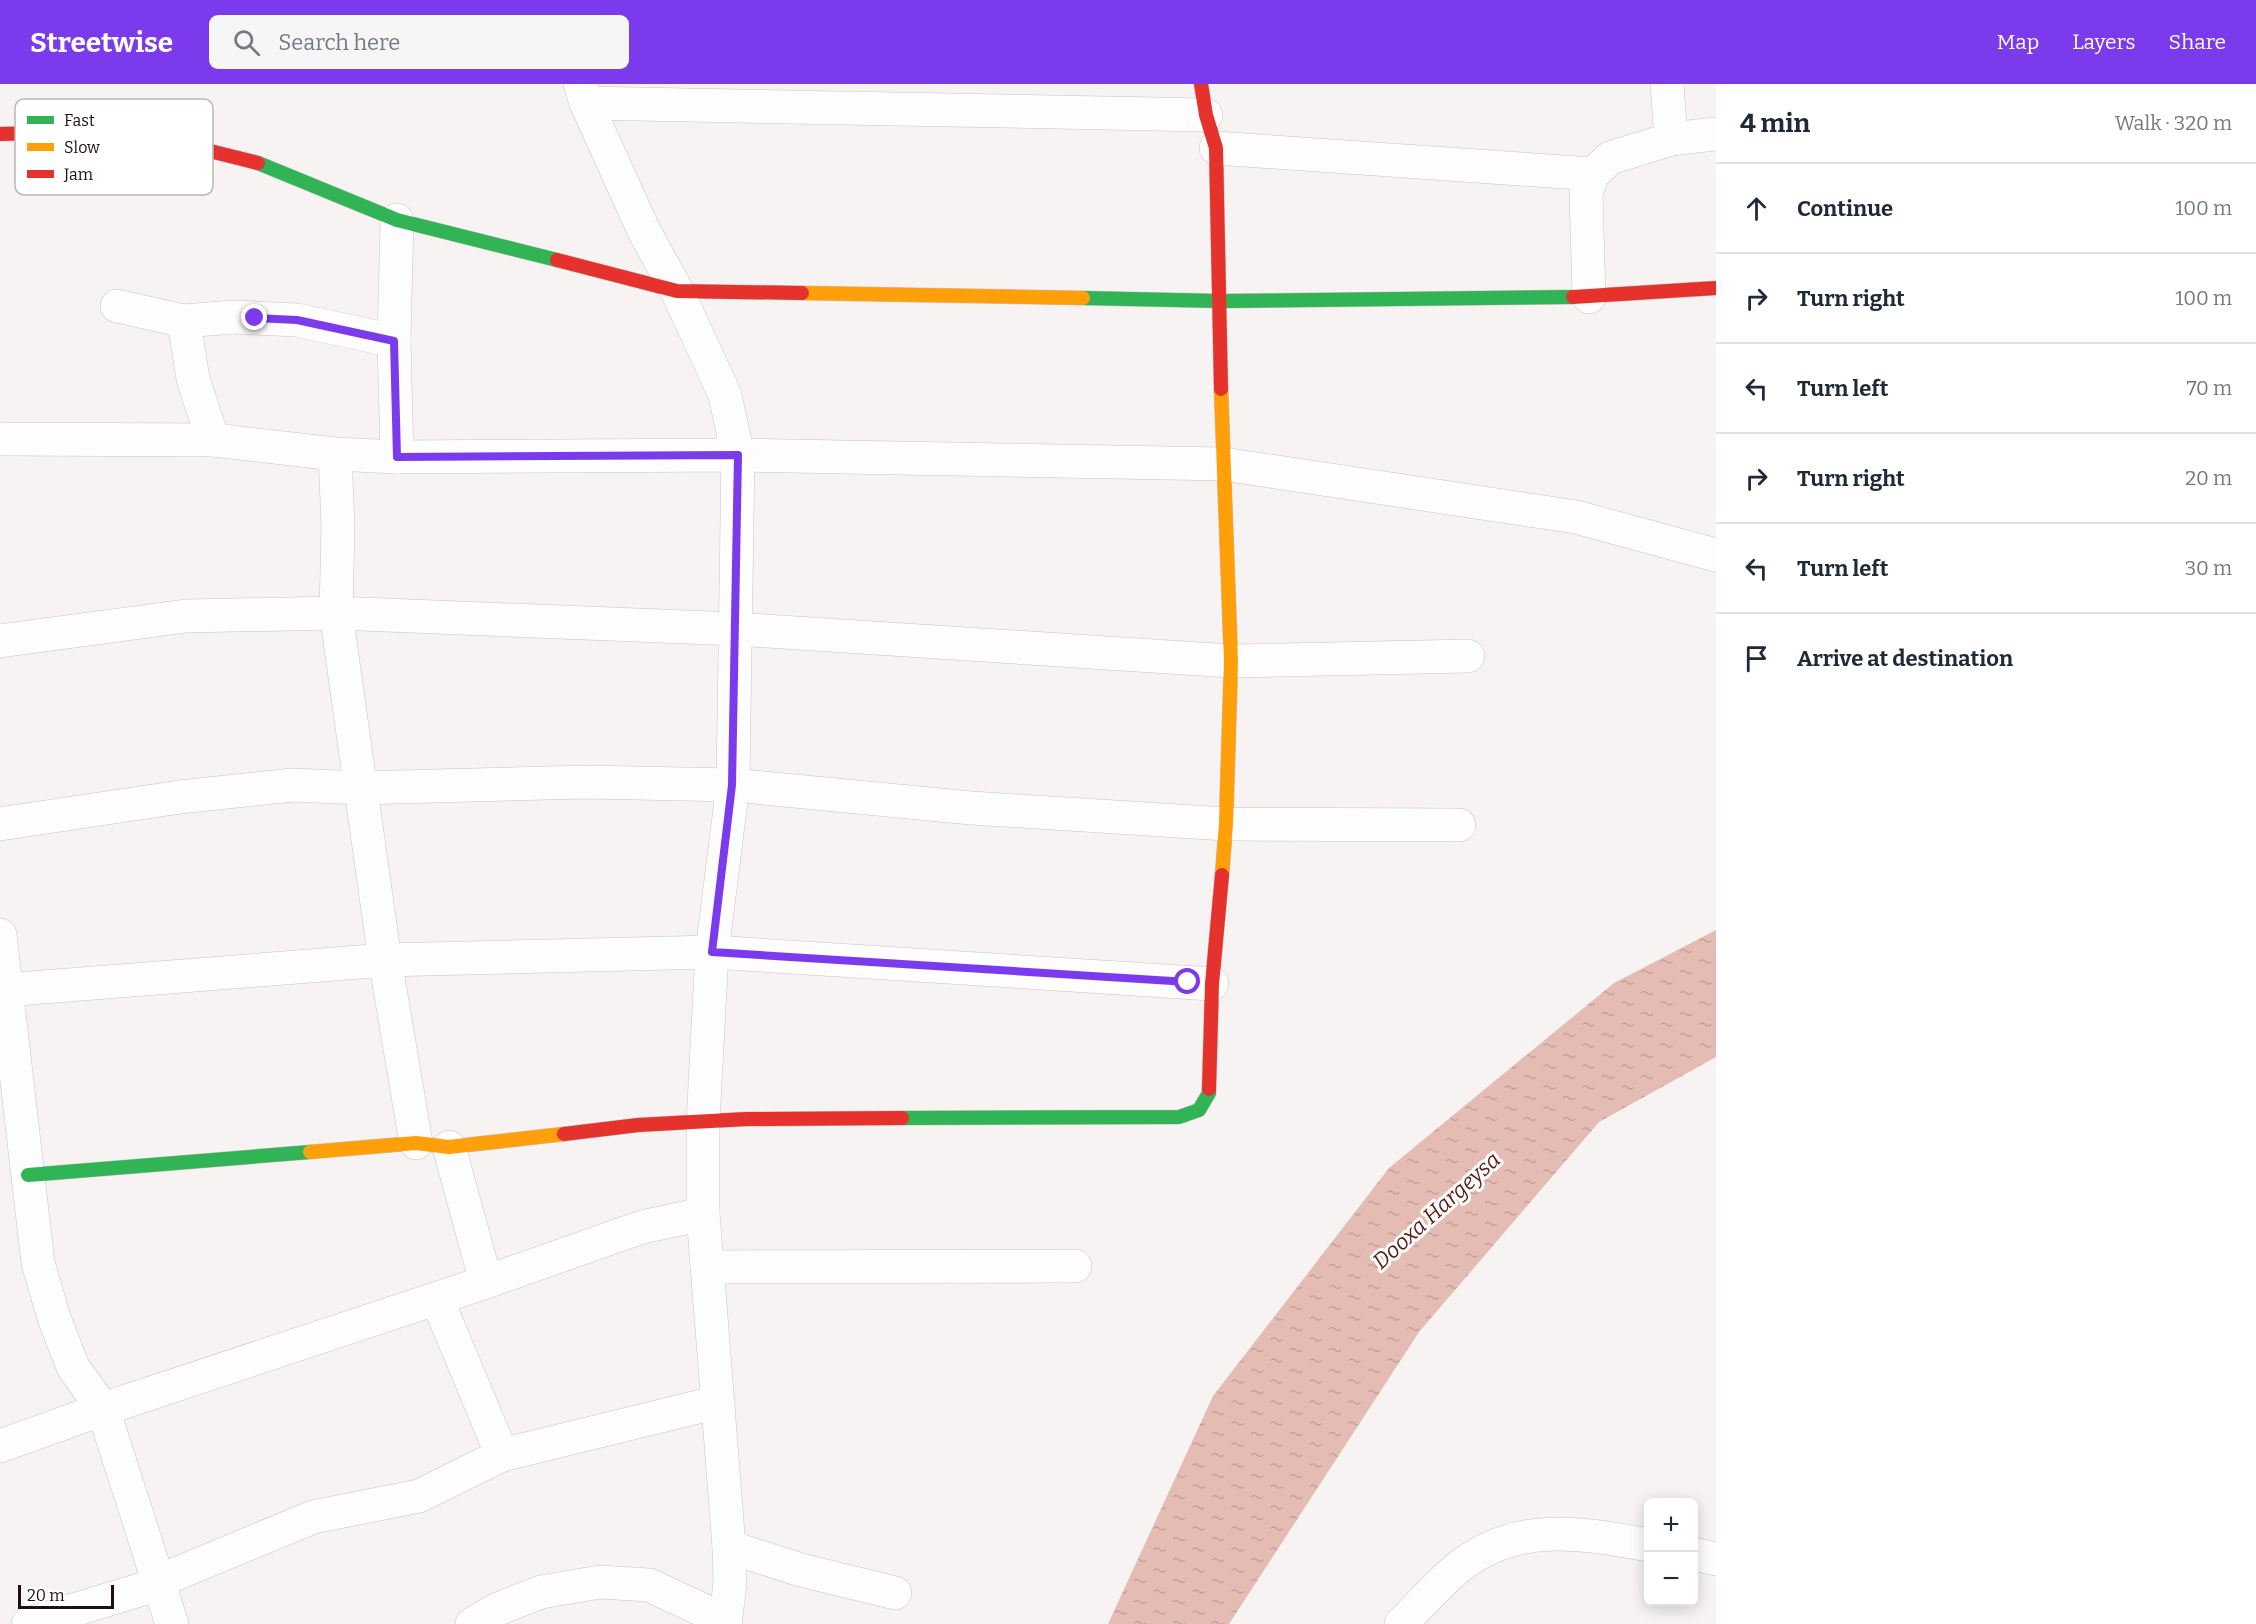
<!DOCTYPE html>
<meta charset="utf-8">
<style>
body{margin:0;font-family:Bitter,serif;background:#f6f6f7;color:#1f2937}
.controls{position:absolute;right:18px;bottom:18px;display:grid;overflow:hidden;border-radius:9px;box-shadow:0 3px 15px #0003}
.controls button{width:54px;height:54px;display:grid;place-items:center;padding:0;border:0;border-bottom:2px solid #e0e1e3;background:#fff;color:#1f2937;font:30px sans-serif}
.scale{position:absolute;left:18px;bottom:15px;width:96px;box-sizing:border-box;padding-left:6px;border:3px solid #1c0f0d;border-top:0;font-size:16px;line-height:21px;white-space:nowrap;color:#1c0f0d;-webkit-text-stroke:4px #fff;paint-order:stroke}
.stop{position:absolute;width:18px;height:18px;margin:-14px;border:4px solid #7c3aed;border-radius:50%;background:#fff}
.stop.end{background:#7c3aed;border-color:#fff;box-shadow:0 2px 6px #0008}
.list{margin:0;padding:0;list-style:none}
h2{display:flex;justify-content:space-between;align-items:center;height:78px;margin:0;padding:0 24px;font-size:26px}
h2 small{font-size:20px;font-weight:400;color:#747a83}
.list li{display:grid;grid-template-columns:39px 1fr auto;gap:18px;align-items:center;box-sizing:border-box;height:90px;padding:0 24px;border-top:2px solid #e0e1e3}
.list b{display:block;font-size:22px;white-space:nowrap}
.list em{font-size:20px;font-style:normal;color:#747a83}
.icon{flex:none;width:33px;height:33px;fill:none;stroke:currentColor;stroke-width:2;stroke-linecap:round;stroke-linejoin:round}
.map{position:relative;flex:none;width:1716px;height:1540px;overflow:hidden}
header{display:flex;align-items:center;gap:36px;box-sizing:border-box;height:84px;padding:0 30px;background:#7c3aed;color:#fff}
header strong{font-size:28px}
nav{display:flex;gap:33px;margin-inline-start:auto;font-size:21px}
.search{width:420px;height:54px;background:#f6f6f7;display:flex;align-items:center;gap:15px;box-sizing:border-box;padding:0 21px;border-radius:9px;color:#747a83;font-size:22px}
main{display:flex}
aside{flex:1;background:#fff}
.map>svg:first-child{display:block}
</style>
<header>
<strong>Streetwise</strong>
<div class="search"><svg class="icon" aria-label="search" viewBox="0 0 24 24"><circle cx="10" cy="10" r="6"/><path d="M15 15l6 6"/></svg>Search here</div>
<nav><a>Map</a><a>Layers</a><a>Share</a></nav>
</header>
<main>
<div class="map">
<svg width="1716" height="1540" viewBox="0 0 1716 1540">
<defs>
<pattern id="water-ripples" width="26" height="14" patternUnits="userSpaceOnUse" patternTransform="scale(1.5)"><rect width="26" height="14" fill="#e5bcb3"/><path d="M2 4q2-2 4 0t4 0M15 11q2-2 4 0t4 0" fill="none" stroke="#c4a099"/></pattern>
</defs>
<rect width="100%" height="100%" fill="#f7f3f2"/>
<!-- water -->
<path fill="url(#water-ripples)" d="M1716 846V973L1599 1038 1419 1248 1229 1540H1108L1213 1312 1389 1084 1614 899Z"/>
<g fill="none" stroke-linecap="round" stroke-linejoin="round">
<defs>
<g id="street">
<path d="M580 0 586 19 644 147 677 207 725 311 738 371 733 701 712 868 703 1038V1130L729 1463 730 1499 725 1540"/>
<path d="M1667 0 1671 55"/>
<path d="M586 19 1206 31"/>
<path d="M1216 64 1593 90"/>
<path d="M397 136 394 257 397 373"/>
<path d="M1589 213 1586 109 1593 90 1610 74 1671 55 1716 50"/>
<path d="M117 222 184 237 233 233 297 236 394 257"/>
<path d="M184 237 193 295 213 356"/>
<path d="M0 355 213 356 335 370 397 373 738 371 1223 380 1576 433 1716 471"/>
<path d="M335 370 338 442 336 529 385 876 416 1059"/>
<path d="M0 557 186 532 336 529 736 545 1231 577 1468 572"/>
<path d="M0 740 180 713 293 701 360 704 586 698 733 701 971 724 1226 740 1459 741"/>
<path d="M0 851 38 1179 54 1234 73 1283 103 1325 172 1540"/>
<path d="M5 906 385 876 712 868 1212 900"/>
<path d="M449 1063 486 1198"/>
<path d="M707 1183 1075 1182"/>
<path d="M437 1215 502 1371"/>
<path d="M0 1362 103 1325 486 1198 642 1143 703 1130"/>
<path d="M729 1463 801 1486 895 1509"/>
<path d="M1694 1470 1716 1475"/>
<path d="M28 1540 159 1500V1497L313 1433 419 1412 502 1371 718 1318"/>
<path d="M472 1540 498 1525 541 1508 600 1498 649 1501 726 1537"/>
<path d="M1401 1540C1420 1521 1439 1499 1460 1482 1518 1437 1581 1449 1648 1461"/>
</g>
<g id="fast">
<path d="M258 79 397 136 557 176"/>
<path d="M1083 214 1220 217 1573 213"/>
<path d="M902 1034 1179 1033 1199 1026 1209 1009V1005"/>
<path d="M28 1091 310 1068"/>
</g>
<g id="slow">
<path d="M802 209 1083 214"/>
<path d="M1221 305 1231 577 1226 740 1222 791"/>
<path d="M310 1068 416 1059 449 1063 564 1050"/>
</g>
<g id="jam">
<path d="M1201 0 1206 31 1216 64 1221 305"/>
<path d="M0 50 39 49 170 57 258 79"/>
<path d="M557 176 677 207 802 209"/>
<path d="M1573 213 1716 204"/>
<path d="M1209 1005 1212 900 1222 791"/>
<path d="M564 1050 638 1041 747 1035 902 1034"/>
</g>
</defs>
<!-- street casing -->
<use href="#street" stroke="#cbc3c1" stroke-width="34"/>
<!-- fast casing -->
<use href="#fast" stroke="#cbc3c1" stroke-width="15"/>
<!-- slow casing -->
<use href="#slow" stroke="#cbc3c1" stroke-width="15"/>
<!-- jam casing -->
<use href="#jam" stroke="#cbc3c1" stroke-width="15"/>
<!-- street -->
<use href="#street" stroke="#fefdfd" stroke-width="33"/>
<!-- fast -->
<use href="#fast" stroke="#30b455" stroke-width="14"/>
<!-- slow -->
<use href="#slow" stroke="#ff9f0a" stroke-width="14"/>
<!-- jam -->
<use href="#jam" stroke="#e5322d" stroke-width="14"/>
</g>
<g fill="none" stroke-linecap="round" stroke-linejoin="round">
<!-- route -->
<path stroke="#7c3aed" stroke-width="8" d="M255 234 297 236 394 257 397 373 738 371 732 701 712 868 1188 898"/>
</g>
<g text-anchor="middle" stroke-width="6" stroke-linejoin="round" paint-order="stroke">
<!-- water labels -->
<g font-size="22" font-style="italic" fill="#5f1b11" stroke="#fff">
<text transform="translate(1436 1126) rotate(-42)" y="8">Dooxa Hargeysa</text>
</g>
</g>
<!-- legend -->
<rect x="15" y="15" width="198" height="96" rx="9" fill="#fff" stroke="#bbb7b6" stroke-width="1.5"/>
<rect x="27" y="32" width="27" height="8" fill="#30b455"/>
<rect x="27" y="59" width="27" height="8" fill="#ff9f0a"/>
<rect x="27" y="86" width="27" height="8" fill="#e5322d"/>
<g font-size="16" fill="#1c0f0d">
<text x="64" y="42">Fast</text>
<text x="64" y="69">Slow</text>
<text x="64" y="96">Jam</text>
</g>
</svg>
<div class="controls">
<button>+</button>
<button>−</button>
</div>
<div class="scale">20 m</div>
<div class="stop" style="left:1188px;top:898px"></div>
<div class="stop end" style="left:255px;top:234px"></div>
</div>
<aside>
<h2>4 min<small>Walk · 320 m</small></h2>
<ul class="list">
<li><svg class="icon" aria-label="ahead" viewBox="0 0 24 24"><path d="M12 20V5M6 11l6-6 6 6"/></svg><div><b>Continue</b></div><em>100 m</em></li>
<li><svg class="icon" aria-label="right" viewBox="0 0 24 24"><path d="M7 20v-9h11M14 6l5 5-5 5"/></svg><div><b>Turn right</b></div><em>100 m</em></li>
<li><svg class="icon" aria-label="left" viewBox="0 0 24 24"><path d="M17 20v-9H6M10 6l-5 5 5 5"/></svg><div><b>Turn left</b></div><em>70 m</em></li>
<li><svg class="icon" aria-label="right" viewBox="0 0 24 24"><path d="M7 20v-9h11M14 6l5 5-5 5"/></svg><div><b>Turn right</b></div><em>20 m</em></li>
<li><svg class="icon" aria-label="left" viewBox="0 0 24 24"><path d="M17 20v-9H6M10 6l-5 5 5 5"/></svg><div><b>Turn left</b></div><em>30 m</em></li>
<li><svg class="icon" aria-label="arrive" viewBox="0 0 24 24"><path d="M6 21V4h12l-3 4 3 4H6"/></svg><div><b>Arrive at destination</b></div></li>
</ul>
</aside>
</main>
